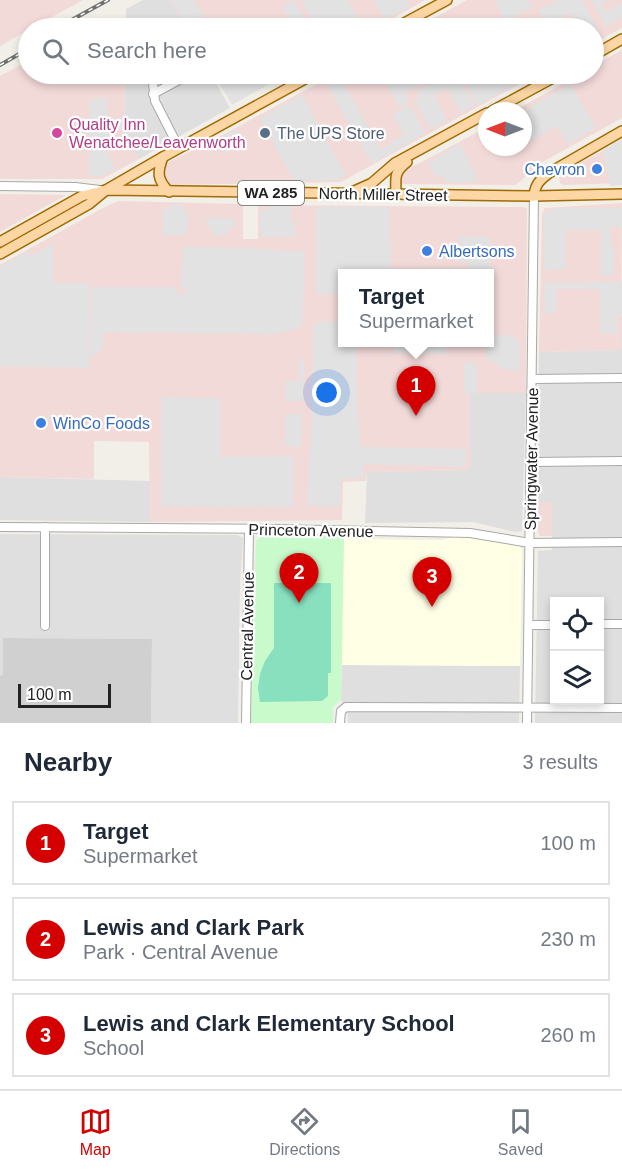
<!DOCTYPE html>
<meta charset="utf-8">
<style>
body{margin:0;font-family:Arial,sans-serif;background:#f6f6f7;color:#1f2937}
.controls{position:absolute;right:18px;bottom:18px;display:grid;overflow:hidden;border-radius:0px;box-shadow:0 3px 9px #0003}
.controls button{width:54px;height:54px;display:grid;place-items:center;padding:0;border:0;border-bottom:2px solid #e0e1e3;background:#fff;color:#1f2937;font:30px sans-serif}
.compass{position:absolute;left:478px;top:102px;width:54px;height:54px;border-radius:50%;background:#fff;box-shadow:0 3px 9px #0003;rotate:270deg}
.scale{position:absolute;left:18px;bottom:15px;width:93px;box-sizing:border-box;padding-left:6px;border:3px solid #222;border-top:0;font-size:16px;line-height:21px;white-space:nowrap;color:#222;-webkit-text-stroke:4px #fff;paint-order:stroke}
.you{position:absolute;left:327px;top:393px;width:21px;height:21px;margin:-15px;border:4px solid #fff;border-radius:50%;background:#1a73e8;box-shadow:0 0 0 9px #1a73e833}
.badge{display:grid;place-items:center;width:39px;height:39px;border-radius:50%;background:#d40000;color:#fff;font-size:20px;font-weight:700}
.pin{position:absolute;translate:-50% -50px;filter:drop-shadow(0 2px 3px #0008)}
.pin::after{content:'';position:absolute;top:32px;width:21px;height:18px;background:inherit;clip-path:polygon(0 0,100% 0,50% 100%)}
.popup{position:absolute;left:338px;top:269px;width:156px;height:78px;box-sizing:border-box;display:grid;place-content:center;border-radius:0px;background:#fff;filter:drop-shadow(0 2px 4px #0005);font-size:20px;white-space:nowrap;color:#747a83}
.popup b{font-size:22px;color:#1f2937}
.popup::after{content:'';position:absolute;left:50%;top:100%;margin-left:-12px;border:12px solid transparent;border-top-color:#fff}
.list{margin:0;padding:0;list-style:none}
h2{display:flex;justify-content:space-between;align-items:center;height:78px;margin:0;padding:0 24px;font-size:26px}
h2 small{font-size:20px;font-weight:400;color:#747a83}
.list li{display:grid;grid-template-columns:39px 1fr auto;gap:18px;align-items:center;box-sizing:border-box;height:84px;margin:0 12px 12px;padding:0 12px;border:2px solid #e0e1e3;border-radius:0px}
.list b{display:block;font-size:22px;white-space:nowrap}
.list p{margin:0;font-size:20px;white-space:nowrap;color:#747a83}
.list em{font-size:20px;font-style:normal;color:#747a83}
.icon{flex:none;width:33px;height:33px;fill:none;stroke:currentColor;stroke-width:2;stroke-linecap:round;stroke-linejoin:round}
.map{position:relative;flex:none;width:622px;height:723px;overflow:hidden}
.search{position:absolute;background:#fff;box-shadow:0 3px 9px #0003;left:18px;right:18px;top:18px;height:66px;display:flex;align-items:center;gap:15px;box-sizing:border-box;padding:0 21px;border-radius:33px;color:#747a83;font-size:22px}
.sheet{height:366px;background:#fff}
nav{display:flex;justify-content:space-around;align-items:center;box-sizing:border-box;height:84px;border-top:2px solid #e0e1e3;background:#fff;font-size:16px;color:#747a83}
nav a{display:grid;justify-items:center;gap:3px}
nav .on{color:#d40000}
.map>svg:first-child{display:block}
</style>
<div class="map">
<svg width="622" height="723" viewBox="0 0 622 723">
<rect width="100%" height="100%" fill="#f2efe9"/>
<!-- residential -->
<g fill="#e0dfdf" fill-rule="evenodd">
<path d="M143 0H171L186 28H126V9Z"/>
<path d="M125 74H211L230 108 139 159 124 133Z"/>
<path d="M620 316H622V723H535L538 551 552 550V503H538L539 352 621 350ZM554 602H600V700H554Z"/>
<path d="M470 393H526L522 531 515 532 473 522 365 523 367 472 469 470Z"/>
<path d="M0 477 151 481 150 522 0 520Z"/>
<path d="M0 534 238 535 243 538 240 583 238 723H151L152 639 3 638V676H0Z"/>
<path d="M342 665 520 666 519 723H348V716L341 700Z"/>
</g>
<!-- commercial -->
<g fill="#f2dad9" fill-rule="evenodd">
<path d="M0 0H83L32 28H28V30L0 46Z"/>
<path d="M171 0H425L376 28H186Z"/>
<path d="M467 0H622V28L594 43V28H416Z"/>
<path d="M622 50V118L537 165 521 181 515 185 400 184 401 173 487 127V147H523V111H514L580 74H594V66Z"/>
<path d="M28 61V74H125L124 133 139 159 102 179H0V76Z"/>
<path d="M335 74H538L341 182 164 185 162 165 204 145Z"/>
<path d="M622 141V183L563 185 560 183 559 176 561 173Z"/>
<path d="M0 194 66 195 0 232Z"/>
<path d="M118 201 243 204V239H258V205L523 207 527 209 526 393H470V470L367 472 366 481 343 482 342 520 150 522 149 442 94 441V479L0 477V265L101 209ZM342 274H490V342H342Z"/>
<path d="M622 203 621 350 539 352 542 213 545 208Z"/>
<path d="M552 502V536H540L538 533V503Z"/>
</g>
<!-- education -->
<path fill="#ffffe5" d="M344 535 356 539 442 540 456 536 519 546 522 550 520 666 342 665Z"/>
<!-- religious -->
<path fill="#d0d0d0" d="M3 638 152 639 151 723H0V676L3 675Z"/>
<!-- park -->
<path fill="#c8facc" d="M269 535H344L341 700 333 707V723H251L256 541 260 537H268Z"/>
<!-- pitch -->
<path fill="#88e0be" d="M274 583H331V673H328V696L322 701 260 702 258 688 260 674 265 661 274 648Z"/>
<!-- parking -->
<g fill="#e2e2e2">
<path d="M172 0H194L211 28H188Z"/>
<path d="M294 0 310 28H295L282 7Z"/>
<path d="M301 0H348L363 28H316Z"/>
<path d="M373 0H406L410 6 385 20Z"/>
<path d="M494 0H528L532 7 506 22Z"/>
<path d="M558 0H582L601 35 594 39V28H579L570 13 553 22 556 28H549L539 10Z"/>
<path d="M592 0H607L601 4 605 12 622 3V17L606 26Z"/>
<path d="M214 74H287L232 105Z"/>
<path d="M338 74 381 149 404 135 393 115 410 106 426 133 372 164 325 81Z"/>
<path d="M381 74H441L409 91 405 95 409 103 400 108Z"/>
<path d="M449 74H457L475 105 461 113 448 89 434 95 447 121 431 129 414 100 420 97 417 91Z"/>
<path d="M460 74H474L479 83 497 74H518L522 81 477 105Z"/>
<path d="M571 84 596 128 568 144 557 126 523 146V111Z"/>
<path d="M302 95 346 175 338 180 294 181 260 118Z"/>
<path d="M90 98H107V119H123L122 128 100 140 116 169 102 176H89Z"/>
<path d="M237 129 244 144 224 154 216 140Z"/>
<path d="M622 139V185L610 186 603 150Z"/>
<path d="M460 144 479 181 446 183 442 175 436 178 428 162Z"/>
<path d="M170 205H182L184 211 188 210 187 234 163 236V209H169Z"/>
<path d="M268 206H291V222L295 223V237H261L260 211 268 210Z"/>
<path d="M316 207H389L391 273 342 274V294H316Z"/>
<path d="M552 208H622V227H611V247H614V275H601V230H566V269L544 270V212H552Z"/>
<path d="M207 218 235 219V225L229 229V235H212V230L207 225Z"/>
<path d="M458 236 490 237V317V274L468 273V262H459Z"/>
<path d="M53 244V283L90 284 89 368 0 366V267L28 251 31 256Z"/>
<path d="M183 247 248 248 304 252 303 323 299 328 274 334 104 332 101 350 90 357 92 287H176V293H187V289H181Z"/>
<path d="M622 282V314L617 315V334H601L600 289H556V313H544V283Z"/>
<path d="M314 322H342V342L356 343 357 410 361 447 466 449 465 467 364 464 363 478 341 479 340 506H307L311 439Z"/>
<path d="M490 335 515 336V341H520V371L498 368V363L487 359V350H483V343L490 342Z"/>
<path d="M375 343H443L447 345 446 354 395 353 394 347Z"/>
<path d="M299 360H304L303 401H285L286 381H299Z"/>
<rect x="464" y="363" width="13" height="30"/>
<path d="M161 397 220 398V457L294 456 293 507 161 506Z"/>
<path d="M286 414H302L301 447 285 446Z"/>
</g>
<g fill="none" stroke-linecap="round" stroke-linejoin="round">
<defs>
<g id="minor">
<path d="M152 74 155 101 179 148"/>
<path d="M199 74 202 79"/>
<path d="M153 94 190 74"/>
<path d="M0 186 75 187 100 190"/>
<path d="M533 379 622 378"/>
<path d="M532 462 622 461"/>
<path d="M0 527 274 529 470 533 530 543 622 542"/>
<path d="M45 527V626"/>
<path d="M600 624H622"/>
<path d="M529 625H554"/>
<path d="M246 723 249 529"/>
<path d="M340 723 341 711 346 707 622 708"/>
<path d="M527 723 534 196"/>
</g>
<g id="major">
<path d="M395 28 447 0"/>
<path d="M594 55 622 39"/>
<path d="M492 111 560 74"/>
<path d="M163 157C157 173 157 179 169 192"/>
<path d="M352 192 372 183 395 163 487 113"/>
<path d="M396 194C396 178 393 173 407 162"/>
<path d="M534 196C535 184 540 180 549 173L622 131"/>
<path d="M0 242 82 196 106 190 534 196 622 194"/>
<path d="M0 254 89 204 106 190 163 157 314 74"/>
</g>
</defs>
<!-- minor casing -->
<use href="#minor" stroke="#a9a9a9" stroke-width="10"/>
<!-- major casing -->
<use href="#major" stroke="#a06b00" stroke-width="12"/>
<!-- minor -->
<use href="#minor" stroke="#fff" stroke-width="8"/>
<!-- major -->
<use href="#major" stroke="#fcd6a4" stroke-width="9"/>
<defs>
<g id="rail">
<path d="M57 28 108 0"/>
<path d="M0 65 28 49"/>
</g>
</defs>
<!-- rail casing -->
<use href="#rail" stroke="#707070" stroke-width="4"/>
<!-- rail -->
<use href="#rail" stroke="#fff" stroke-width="1.5" stroke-dasharray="4.5" stroke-linecap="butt"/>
</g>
<!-- markers -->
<circle fill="#d1479c" stroke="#fff" stroke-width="2" cx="57" cy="133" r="6"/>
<circle fill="#5c6f8a" stroke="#fff" stroke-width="2" cx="265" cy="133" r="6"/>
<g fill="#3f7fe0" stroke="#fff" stroke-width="2">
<circle cx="597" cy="169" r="6"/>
<circle cx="427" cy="251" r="6"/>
<circle cx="41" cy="423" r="6"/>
</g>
<g text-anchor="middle" stroke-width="4.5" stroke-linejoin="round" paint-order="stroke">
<!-- shield labels -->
<rect fill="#fff" stroke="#646464" stroke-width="1.5" x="238" y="181" width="66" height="24" rx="4.5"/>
<g font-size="15" font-weight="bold" fill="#222">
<text x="271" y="198">WA 285</text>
</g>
<!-- hotel labels -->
<g font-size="16" fill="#b23c85" stroke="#fff" text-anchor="start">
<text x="69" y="130">Quality Inn<tspan x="69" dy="18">Wenatchee/Leavenworth</tspan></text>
</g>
<!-- service labels -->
<g font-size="16" fill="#4e5e75" stroke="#fff" text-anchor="start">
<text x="277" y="139">The UPS Store</text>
</g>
<!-- shop labels -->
<g font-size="16" fill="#366cbe" stroke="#fff" text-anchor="start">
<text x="585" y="175" text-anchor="end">Chevron</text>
<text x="439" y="257">Albertsons</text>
<text x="53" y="429">WinCo Foods</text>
</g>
<!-- street labels -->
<g font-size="16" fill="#222" stroke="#fff">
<text transform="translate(383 194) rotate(1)" y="6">North Miller Street</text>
<text transform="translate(531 459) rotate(-89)" y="6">Springwater Avenue</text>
<text transform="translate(311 530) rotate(1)" y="6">Princeton Avenue</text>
<text transform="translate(247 626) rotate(-89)" y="6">Central Avenue</text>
</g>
</g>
</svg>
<div class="controls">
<button><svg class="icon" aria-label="locate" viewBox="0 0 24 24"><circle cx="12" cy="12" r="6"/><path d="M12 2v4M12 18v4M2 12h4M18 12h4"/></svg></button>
<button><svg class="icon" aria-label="layers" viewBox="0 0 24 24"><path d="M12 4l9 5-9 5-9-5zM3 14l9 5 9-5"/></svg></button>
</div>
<svg class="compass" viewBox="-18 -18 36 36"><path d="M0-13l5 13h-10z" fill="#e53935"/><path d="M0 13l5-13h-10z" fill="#747a83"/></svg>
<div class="scale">100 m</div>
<div class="you"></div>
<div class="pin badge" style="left:416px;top:416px">1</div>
<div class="popup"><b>Target</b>Supermarket</div>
<div class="pin badge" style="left:299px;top:603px">2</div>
<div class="pin badge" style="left:432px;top:607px">3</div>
<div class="search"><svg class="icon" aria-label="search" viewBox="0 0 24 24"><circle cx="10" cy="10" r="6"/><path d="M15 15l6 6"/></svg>Search here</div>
</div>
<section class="sheet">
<h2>Nearby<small>3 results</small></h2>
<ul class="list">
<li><span class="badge">1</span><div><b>Target</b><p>Supermarket</p></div><em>100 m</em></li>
<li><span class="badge">2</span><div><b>Lewis and Clark Park</b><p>Park · Central Avenue</p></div><em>230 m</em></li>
<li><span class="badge">3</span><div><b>Lewis and Clark Elementary School</b><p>School</p></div><em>260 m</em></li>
</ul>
</section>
<nav>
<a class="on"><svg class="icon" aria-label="map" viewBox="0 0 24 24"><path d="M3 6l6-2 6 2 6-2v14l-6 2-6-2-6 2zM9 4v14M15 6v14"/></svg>Map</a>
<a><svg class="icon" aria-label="directions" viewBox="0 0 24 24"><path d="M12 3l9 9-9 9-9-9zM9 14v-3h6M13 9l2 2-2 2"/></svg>Directions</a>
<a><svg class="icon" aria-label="saved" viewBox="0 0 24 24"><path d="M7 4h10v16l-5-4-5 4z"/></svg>Saved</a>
</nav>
